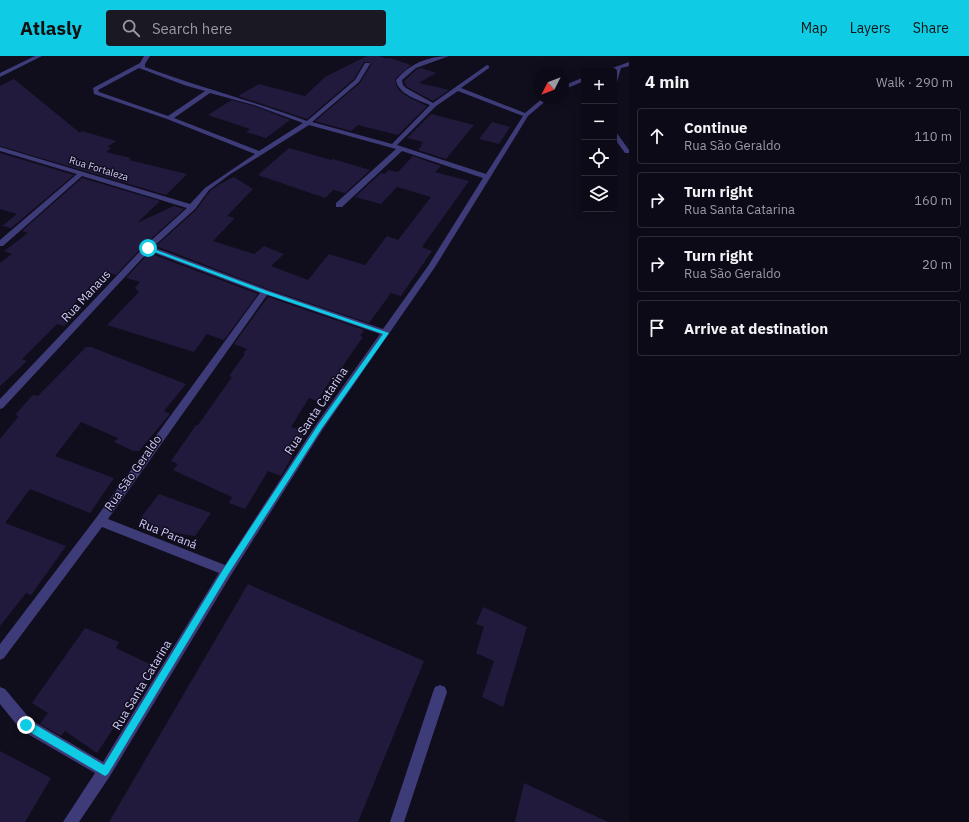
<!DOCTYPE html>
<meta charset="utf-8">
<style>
body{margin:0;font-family:"IBM Plex Sans",sans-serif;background:#1a1823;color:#f1f3f6}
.controls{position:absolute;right:12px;top:12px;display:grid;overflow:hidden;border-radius:4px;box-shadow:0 2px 10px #0003}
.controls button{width:36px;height:36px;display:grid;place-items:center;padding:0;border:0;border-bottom:1px solid #2c2b35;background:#0c0a16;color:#f1f3f6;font:20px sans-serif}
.compass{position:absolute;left:533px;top:12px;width:36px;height:36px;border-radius:50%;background:#0c0a16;box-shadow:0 2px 10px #0003;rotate:228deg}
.stop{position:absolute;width:12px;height:12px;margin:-9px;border:3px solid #0fcbe4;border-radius:50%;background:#fff}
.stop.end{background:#0fcbe4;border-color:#fff;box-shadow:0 1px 4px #0008}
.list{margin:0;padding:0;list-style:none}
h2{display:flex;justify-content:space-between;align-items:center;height:52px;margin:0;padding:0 16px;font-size:17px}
h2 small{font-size:13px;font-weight:400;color:#9a9aa1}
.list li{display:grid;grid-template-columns:26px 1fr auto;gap:12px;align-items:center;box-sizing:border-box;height:56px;margin:0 8px 8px;padding:0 8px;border:1px solid #2c2b35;border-radius:4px}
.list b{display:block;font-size:15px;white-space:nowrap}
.list p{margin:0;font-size:13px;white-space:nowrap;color:#9a9aa1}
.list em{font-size:13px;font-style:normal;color:#9a9aa1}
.icon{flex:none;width:22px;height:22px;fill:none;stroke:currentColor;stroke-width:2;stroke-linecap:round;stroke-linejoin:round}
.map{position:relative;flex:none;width:629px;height:766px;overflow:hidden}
header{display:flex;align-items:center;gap:24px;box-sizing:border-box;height:56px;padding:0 20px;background:#0fcbe4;color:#111}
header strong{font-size:19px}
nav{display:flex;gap:22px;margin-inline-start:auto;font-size:14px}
.search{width:280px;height:36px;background:#1a1823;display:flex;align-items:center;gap:10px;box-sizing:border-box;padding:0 14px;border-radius:4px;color:#9a9aa1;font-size:15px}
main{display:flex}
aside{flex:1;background:#0c0a16}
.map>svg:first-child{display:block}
</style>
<header>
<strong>Atlasly</strong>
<div class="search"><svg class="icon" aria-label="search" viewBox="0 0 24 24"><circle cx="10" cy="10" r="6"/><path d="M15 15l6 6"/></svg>Search here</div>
<nav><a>Map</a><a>Layers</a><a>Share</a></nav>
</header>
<main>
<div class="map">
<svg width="629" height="766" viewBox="0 0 629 766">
<rect width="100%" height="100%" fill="#100d1d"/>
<!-- building -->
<g fill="#221a3c">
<path d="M367 0H379L387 3 390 2 411 9 395 23 396 29 399 34 408 41 427 50 398 79 358 69 351 75 315 65 360 27 371 9 369 6H364L354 23 307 63 238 40 259 28 305 40 325 21Z"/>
<path d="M421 12 436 17 419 27 449 34 433 45 407 31 404 25 417 13Z"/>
<path d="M14 23 80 77 82 75 116 85 107 91 111 92 106 96 131 102 129 104 187 118 166 139 0 90V30Z"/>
<path d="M232 44 254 50 290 64 266 82 246 76 250 73 208 59Z"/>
<path d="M439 50 431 58 474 69 446 103 418 94 422 89 421 88 423 86 407 82Z"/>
<path d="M492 66 510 71 499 88 479 83Z"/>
<path d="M289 92 331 104 333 103 370 114 345 137 333 134 325 142 258 119Z"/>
<path d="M0 97 74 119 11 172 2 170 17 158 0 153Z"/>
<path d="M413 100 441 110 435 116 469 125 422 191 432 195 401 240 391 237 369 267 268 233 156 190 196 154 210 135 220 128 234 121 253 133 227 160 235 162 213 185 254 198 264 190 284 198 271 210 308 224 329 198 365 209 387 180 398 184 431 141 397 131 381 148 355 141 381 117 385 118 389 114 398 116Z"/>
<path d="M82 122 160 145 137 167 174 150 184 153 144 189 116 219 107 216 72 250 82 253 64 270 57 268 22 303 27 305 0 330V207L12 198 4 195 28 177 22 175Z"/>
<path d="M149 197 258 238 224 284 207 278 194 296 107 269 139 236 135 232 140 226 126 222Z"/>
<path d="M268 241 364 274 360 280 363 281 346 305 336 324 332 322 317 345 309 342 291 371 306 376 281 420 268 415 245 453 229 447 232 441 173 414 178 408 171 405 196 369H198L232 321 229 320 245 298 243 297 247 293 234 288Z"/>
<path d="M86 291H91L186 328 164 355 170 358 139 395H133L114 386 118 382 81 366 55 400 114 422 90 457 30 433 5 467 66 490 31 539 26 537 0 570V383L19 360 15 359 33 339 38 340Z"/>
<path d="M159 438 211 457 195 480 157 474 139 464Z"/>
<path d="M248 528 424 605 358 766H109Z"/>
<path d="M483 551 527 571 503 651 482 641 494 605 476 597 484 571 476 568Z"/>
<path d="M85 572 119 586 116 592 154 610 143 628 97 697 65 675 61 680 40 668 48 657 32 647Z"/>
<path d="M0 695 51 722 25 766H0Z"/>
<path d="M524 727 608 766H515Z"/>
</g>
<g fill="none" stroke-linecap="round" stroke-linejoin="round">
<!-- service -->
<path fill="#3e3b79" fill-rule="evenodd" d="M440 629 445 631 447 636 404 766H390L433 636 435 631Z"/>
<!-- minor -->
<g fill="#3e3b79" fill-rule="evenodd">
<path d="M35 0H42L0 21V17Z"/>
<path d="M144 0H150L145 8V11C198 31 253 45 307 65L355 24 365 7H369L370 8 359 26 312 66 392 88 430 49C418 44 398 38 396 24 409 8 428 0 449 0L416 12 402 24 403 29 406 32 433 47 487 9 489 10V12L461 32 525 57 543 42H549L528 60 435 211 323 373 231 519 110 720 79 766H63L95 717 21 674 0 648V631L5 633 31 664 103 706 219 517 102 471 4 602 0 604V588L96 462 260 237 149 195 3 352 0 353V343L145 190 187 152 82 120 3 190H0V184L77 118 0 95V91L190 148 205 132 255 98 167 63 94 38 93 32 140 7ZM139 12 184 29 205 35 168 60 99 36 98 34ZM458 35 523 60 486 118 397 89 436 50ZM210 37 254 49 303 67 259 95 174 62ZM309 69 396 93 336 147V151H342L402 95 483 122 428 210 383 273 268 234 153 191 195 153 209 134 229 119ZM267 239 380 278 317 367 225 509 108 463Z"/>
<path d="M629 6V10L621 12 617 26 614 28 616 14 606 15 607 14Z"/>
<path d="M584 21V25L563 34V30Z"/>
<path d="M614 75 616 76 629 94V97H625L614 82Z"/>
</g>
</g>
<!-- route -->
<path fill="#0fcbe4" d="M148 191 267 235 389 277 322 372 229 517 108 718 105 720 23 672 21 669 23 665 26 664 29 665 104 709 224 512 318 369 383 278 263 237 147 193 146 192Z"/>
<g text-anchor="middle" stroke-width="3" stroke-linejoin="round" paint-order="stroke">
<!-- far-street labels -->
<g font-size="10" fill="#d2ccfc" stroke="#100d1d">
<text transform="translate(99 112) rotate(17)" y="4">Rua Fortaleza</text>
</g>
<!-- street labels -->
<g font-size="12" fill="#d2ccfc" stroke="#100d1d">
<text transform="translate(86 240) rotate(-47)" y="4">Rua Manaus</text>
<text transform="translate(316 355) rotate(-56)" y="4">Rua Santa Catarina</text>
<text transform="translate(133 417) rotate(-55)" y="4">Rua São Geraldo</text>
<text transform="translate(168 478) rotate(22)" y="4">Rua Paraná</text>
<text transform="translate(142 629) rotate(-59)" y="4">Rua Santa Catarina</text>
</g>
</g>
</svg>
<div class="controls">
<button>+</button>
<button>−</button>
<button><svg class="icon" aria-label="locate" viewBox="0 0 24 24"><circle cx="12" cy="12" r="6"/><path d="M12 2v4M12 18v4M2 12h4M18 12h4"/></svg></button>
<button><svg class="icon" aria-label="layers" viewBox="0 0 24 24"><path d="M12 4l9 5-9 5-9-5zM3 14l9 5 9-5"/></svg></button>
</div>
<svg class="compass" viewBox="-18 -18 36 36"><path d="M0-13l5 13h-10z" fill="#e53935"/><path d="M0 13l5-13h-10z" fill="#9a9aa1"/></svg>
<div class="stop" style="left:148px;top:192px"></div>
<div class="stop end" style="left:26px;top:669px"></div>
</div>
<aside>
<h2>4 min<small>Walk · 290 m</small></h2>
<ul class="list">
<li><svg class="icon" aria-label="ahead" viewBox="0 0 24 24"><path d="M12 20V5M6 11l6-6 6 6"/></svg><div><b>Continue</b><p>Rua São Geraldo</p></div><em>110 m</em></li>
<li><svg class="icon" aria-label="right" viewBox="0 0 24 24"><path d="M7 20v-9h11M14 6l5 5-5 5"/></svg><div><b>Turn right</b><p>Rua Santa Catarina</p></div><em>160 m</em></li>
<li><svg class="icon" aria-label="right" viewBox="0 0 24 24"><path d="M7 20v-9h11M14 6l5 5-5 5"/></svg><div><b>Turn right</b><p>Rua São Geraldo</p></div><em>20 m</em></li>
<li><svg class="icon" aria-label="arrive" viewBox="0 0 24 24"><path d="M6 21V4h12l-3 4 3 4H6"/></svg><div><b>Arrive at destination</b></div></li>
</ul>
</aside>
</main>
